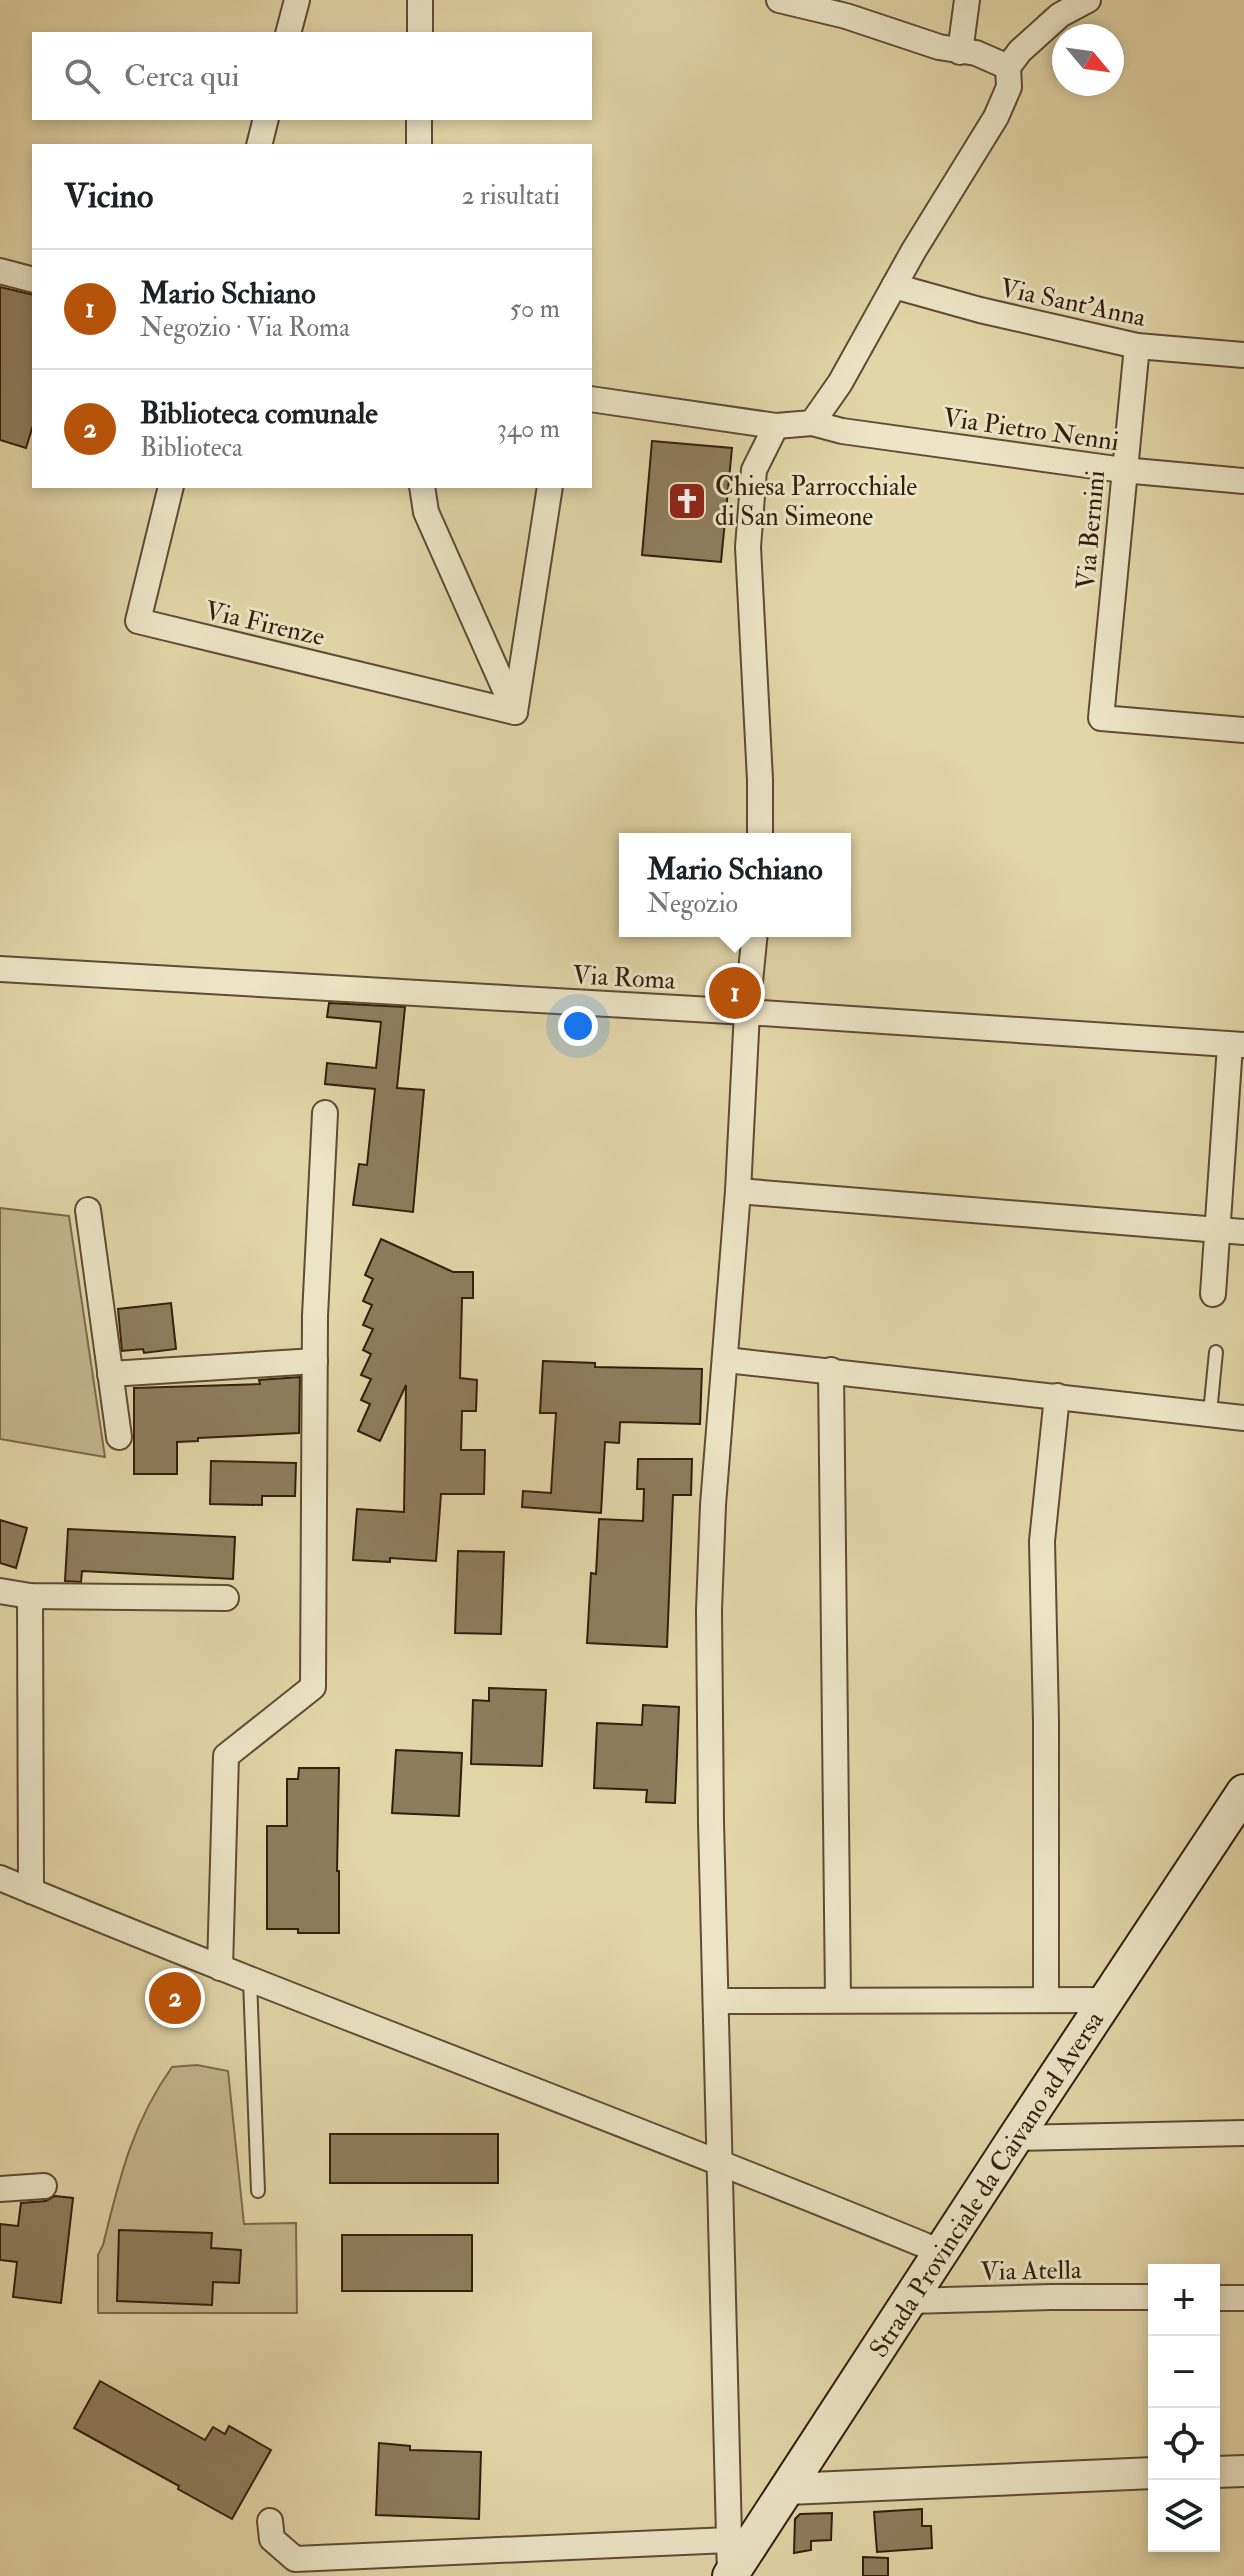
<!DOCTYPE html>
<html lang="it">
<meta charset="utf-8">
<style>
body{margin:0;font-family:"IM FELL Double Pica",serif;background:#f6f6f6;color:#202124}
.controls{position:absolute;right:24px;bottom:24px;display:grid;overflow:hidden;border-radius:0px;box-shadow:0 4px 12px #0003}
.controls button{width:72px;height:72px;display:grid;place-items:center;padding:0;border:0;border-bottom:2px solid #e0e0e0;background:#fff;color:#202124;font:40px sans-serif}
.compass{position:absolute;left:1052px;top:24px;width:72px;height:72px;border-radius:50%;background:#fff;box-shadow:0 4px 12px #0003;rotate:119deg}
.you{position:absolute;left:578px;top:1026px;width:28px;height:28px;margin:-20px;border:6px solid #fff;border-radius:50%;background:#1a73e8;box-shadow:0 0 0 12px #1a73e833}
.badge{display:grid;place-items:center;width:52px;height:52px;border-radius:50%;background:#b45309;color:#fff;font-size:26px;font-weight:700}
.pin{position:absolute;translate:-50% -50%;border:4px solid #fff;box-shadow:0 2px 8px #0006}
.popup{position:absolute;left:619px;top:833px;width:232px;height:104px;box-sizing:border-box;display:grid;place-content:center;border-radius:0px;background:#fff;filter:drop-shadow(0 2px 6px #0005);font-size:26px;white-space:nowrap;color:#757577}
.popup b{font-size:30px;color:#202124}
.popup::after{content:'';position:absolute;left:50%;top:100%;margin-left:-16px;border:16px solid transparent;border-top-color:#fff}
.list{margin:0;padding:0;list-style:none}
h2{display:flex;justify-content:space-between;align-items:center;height:104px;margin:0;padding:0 32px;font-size:34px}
h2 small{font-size:26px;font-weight:400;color:#757577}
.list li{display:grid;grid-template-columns:52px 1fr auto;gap:24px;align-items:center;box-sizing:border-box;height:120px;padding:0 32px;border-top:2px solid #e0e0e0}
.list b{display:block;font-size:30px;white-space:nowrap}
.list p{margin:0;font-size:26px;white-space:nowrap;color:#757577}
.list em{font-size:26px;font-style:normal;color:#757577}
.icon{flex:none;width:44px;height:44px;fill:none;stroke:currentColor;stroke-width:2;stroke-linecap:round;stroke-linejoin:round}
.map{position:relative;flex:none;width:1244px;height:2576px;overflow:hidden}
.search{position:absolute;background:#fff;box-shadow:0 4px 12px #0003;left:32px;top:32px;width:560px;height:88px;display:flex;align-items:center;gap:20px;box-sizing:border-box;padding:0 28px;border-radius:0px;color:#757577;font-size:30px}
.panel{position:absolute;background:#fff;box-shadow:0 4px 12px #0003;left:32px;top:144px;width:560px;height:344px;border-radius:0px}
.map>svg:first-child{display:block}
</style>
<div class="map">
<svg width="1244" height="2576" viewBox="0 0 1244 2576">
<rect width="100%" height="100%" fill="#e2d5a8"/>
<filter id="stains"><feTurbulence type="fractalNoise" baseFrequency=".0025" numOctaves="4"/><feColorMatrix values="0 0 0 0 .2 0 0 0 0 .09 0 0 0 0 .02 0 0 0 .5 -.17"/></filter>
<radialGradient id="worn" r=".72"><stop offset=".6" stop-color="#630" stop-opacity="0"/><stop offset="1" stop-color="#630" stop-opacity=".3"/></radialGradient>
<!-- green -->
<g fill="#c4b68d" stroke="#7c6a4c" stroke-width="2">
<path d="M0 1208 69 1216 105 1457 0 1439Z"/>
<path d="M197 2065 228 2071 244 2224 296 2223 297 2313H98V2255L103 2245C119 2180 132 2123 172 2067Z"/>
</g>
<!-- building -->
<g fill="#8e7d5d" stroke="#331e0b" stroke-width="2">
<path d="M0 287 34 295V422L26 448 0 440Z"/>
<path d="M652 441 732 448 721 562 642 555Z"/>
<path d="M329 1003 405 1007 397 1088 424 1090 413 1212 353 1205 359 1164 367 1165 375 1089 325 1084 327 1063 376 1068 381 1022 327 1017Z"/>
<path d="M381 1239 453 1272H473V1298H462L460 1378 477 1380 476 1411H462L461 1450H485L484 1494H441L436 1561 390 1558V1562L353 1560 357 1509 404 1512 406 1385 380 1441 358 1431 370 1404 361 1400 371 1379 361 1375 371 1354 363 1350 373 1329 363 1325 372 1305 363 1301 373 1279 365 1275Z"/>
<path d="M171 1303 176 1349 144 1353 143 1349 122 1351 118 1309Z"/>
<path d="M543 1361 595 1363V1367L702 1369 700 1424 620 1422 619 1443 605 1442 601 1513 522 1507 523 1491 551 1493 556 1413H540Z"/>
<path d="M300 1377 299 1433 198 1438V1441L177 1442V1474H134V1388L260 1384 259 1380Z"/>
<path d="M638 1459H692L691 1495H673L667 1647 587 1643 591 1573 596 1574 599 1519 643 1521 644 1489H637Z"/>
<path d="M211 1461 296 1463 295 1496H262V1505L210 1504Z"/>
<path d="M0 1520 27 1528 16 1568 0 1563Z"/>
<path d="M68 1529 235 1537 233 1579 82 1571 81 1582 65 1581Z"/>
<path d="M458 1551 504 1552 501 1634 455 1633Z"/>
<path d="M489 1688 546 1690 542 1766 471 1764 473 1700 489 1701Z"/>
<path d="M643 1705 679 1707 675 1803 646 1802 647 1790 594 1788 597 1723 642 1725Z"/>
<path d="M396 1750 462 1753 459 1816 392 1813Z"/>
<path d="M299 1768H339L337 1871H339V1933H298V1929H267V1826H287V1779H298Z"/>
<rect x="330" y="2134" width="168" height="49"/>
<path d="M55 2196 73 2198 61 2303 13 2297 17 2262 0 2260V2224L18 2226 21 2203 46 2201Z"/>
<path d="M119 2230 212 2233 211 2248 241 2250 239 2283 213 2282 212 2305 117 2301Z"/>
<rect x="342" y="2235" width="130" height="56"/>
<path d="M100 2381 205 2440 213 2427 225 2434 229 2426 271 2450 232 2519 178 2489 179 2486 74 2428Z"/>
<path d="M379 2443 410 2446V2450L481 2452 479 2519 376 2515Z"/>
<path d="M922 2509V2526H931L932 2548 877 2552 874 2512Z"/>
<path d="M832 2513 831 2540 811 2541V2550L794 2553 795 2519 800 2514Z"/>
<path d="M863 2557 888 2558V2576H863Z"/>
</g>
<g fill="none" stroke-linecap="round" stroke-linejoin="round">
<defs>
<g id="service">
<path d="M1210 1413 1216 1352"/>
<path d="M250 1980 258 2191"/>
</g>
<g id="minor">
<path d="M420 0V34"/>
<path d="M779 0 846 16 939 47 976 53 1008 67"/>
<path d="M288 34 297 0"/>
<path d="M960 52 967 0"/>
<path d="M259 146 266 118"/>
<path d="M419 146V118"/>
<path d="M0 271 34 280"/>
<path d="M894 286 980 310 1137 346 1244 355"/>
<path d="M1137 346 1101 718 1244 730"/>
<path d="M590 399 776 426 812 423 840 383 914 250 996 117 1009 87 1008 67 1020 51 1060 15 1088 0"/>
<path d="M812 423 842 431 1123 470 1244 481"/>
<path d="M171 486 138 621 515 712 550 486"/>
<path d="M422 486 426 512 515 712"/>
<path d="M760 839V780L748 547 754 470 776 426"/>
<path d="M0 969 747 1012 1244 1045"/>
<path d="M738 1191 1244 1232"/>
<path d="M88 1210 119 1437"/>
<path d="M1213 1294 1230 1045"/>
<path d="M726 1360 1244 1418"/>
<path d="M831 1370 838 1999"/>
<path d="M110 1374 315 1361"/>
<path d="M0 1591 30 1596 226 1598"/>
<path d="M30 1596 31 1891"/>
<path d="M0 1878C312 2008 629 2123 941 2252"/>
<path d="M220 1968 226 1756 313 1687 315 1316 325 1113"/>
<path d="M1046 2000V1721L1042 1541 1057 1396"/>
<path d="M716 2001 1106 2000"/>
<path d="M1015 2138 1244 2133"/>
<path d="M0 2189 44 2186"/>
<path d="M1214 2298H1244"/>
<path d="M909 2301 1051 2297H1154"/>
<path d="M270 2521 272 2539 295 2559 729 2540"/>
<path d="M730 2576 711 1822 709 1610 713 1505 738 1191 747 1012 755 931"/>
</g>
<g id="tertiary">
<path d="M1214 2472 1244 2471"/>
<path d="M788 2489 1154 2473"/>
</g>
<path id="secondary" d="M730 2576 1015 2138 1244 1792"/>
</defs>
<!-- service casing -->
<use href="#service" stroke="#5f4c32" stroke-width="16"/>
<!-- minor casing -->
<use href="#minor" stroke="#5f4c32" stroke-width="28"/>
<!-- tertiary casing -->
<use href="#tertiary" stroke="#5f4c32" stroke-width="34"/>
<!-- secondary casing -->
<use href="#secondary" stroke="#331e0b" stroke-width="38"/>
<!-- service -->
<use href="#service" stroke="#ece4c6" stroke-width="12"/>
<!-- minor -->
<use href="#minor" stroke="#ece4c6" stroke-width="24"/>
<!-- tertiary -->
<use href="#tertiary" stroke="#ece4c6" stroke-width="30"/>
<!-- secondary -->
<use href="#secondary" stroke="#ece4c6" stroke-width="34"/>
</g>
<!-- icons -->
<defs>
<symbol id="church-square" viewBox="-11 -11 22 22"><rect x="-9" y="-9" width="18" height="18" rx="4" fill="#8f2418" stroke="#ece4c6"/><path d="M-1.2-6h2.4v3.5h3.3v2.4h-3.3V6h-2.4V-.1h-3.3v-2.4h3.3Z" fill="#fff"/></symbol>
</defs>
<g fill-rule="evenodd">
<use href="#church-square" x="665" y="479" width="44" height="44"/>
</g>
<g text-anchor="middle" stroke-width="6" stroke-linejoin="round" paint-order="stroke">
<!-- street labels -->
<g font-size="26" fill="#331e0b" stroke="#ece4c6">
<text transform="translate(1073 302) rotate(12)" y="9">Via Sant'Anna</text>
<text transform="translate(1031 429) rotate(8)" y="9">Via Pietro Nenni</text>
<text transform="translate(1090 530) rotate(-85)" y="9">Via Bernini</text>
<text transform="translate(265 623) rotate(13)" y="9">Via Firenze</text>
<text transform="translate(624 977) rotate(3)" y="9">Via Roma</text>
<text transform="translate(986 2184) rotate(-57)" y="9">Strada Provinciale da Caivano ad Aversa</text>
<text transform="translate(1031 2270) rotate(-1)" y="9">Via Atella</text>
</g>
<!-- poi labels -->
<g font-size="26" fill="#331e0b" stroke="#ece4c6" text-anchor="start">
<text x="715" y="495">Chiesa Parrocchiale<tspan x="715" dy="30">di San Simeone</tspan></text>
</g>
</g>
<rect width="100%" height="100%" filter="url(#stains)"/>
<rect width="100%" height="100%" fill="url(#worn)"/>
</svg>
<div class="controls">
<button>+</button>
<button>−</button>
<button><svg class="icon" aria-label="locate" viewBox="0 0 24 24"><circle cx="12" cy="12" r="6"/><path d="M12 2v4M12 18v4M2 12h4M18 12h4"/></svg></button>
<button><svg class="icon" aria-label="layers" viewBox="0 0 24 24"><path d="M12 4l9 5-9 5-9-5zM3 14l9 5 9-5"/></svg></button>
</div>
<svg class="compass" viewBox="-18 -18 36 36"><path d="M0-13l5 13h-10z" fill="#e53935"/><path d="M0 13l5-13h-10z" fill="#757577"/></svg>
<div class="you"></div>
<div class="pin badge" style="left:735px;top:993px">1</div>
<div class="popup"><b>Mario Schiano</b>Negozio</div>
<div class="pin badge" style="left:175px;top:1998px">2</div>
<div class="search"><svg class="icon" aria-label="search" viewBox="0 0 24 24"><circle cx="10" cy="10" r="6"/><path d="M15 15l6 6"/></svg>Cerca qui</div>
<section class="panel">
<h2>Vicino<small>2 risultati</small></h2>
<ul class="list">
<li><span class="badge">1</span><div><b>Mario Schiano</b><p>Negozio · Via Roma</p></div><em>50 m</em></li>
<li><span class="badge">2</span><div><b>Biblioteca comunale</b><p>Biblioteca</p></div><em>340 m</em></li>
</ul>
</section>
</div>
